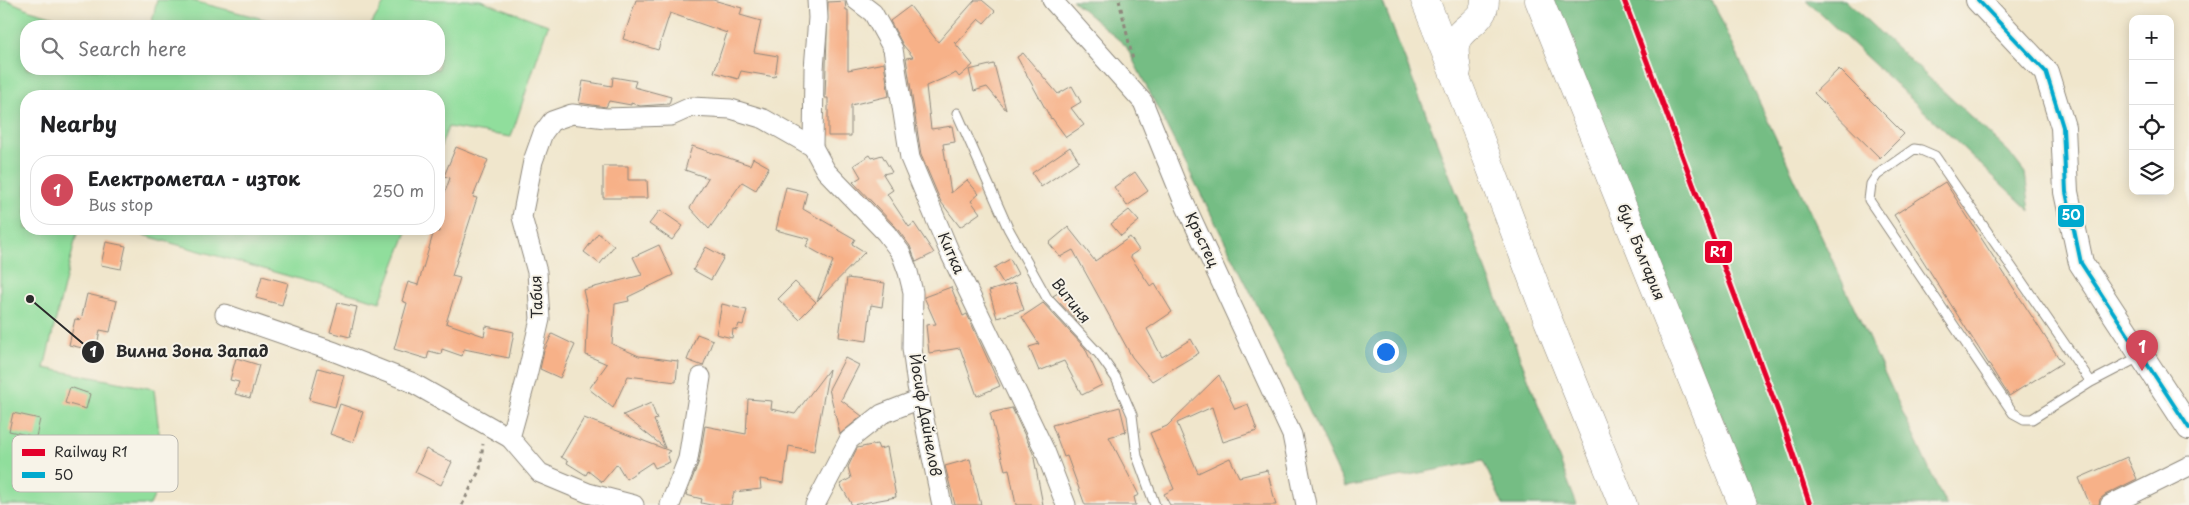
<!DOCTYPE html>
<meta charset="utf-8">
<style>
body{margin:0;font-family:"Playpen Sans",sans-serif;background:#f2f2f2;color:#202124}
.controls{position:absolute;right:15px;top:15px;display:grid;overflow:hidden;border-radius:10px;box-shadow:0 2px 12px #0003}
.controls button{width:45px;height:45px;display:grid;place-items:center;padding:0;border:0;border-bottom:1px solid #e0e0e0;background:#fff;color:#202124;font:25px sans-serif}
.you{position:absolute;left:1385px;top:351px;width:18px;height:18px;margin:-12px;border:4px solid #fff;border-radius:50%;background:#1a73e8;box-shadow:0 0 0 8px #1a73e833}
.badge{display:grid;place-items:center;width:32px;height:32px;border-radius:50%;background:#d1495b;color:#fff;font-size:16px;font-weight:700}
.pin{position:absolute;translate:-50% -41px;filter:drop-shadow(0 1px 2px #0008)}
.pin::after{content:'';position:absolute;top:26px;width:18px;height:15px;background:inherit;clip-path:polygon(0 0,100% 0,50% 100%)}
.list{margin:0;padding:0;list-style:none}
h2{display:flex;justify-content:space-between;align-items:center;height:65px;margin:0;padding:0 20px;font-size:21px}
h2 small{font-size:16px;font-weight:400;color:#757577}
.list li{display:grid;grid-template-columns:32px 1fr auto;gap:15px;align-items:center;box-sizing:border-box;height:70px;margin:0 10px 10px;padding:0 10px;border:1px solid #e0e0e0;border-radius:20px}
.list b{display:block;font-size:19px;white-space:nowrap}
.list p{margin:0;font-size:16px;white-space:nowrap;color:#757577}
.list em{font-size:16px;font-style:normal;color:#757577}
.icon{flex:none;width:28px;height:28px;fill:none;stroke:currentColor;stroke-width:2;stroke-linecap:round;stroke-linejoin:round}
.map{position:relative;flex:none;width:2189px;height:505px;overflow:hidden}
.search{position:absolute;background:#fff;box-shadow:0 2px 12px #0003;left:20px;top:20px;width:425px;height:55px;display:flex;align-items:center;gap:12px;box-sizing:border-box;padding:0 18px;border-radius:20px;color:#757577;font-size:19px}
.panel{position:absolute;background:#fff;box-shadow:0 2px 12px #0003;left:20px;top:90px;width:425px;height:145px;border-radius:20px}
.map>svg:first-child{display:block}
</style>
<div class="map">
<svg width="2189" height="505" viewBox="0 0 2189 505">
<rect width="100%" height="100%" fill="#f7f3e8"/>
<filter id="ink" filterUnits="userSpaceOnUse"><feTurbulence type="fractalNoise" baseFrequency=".02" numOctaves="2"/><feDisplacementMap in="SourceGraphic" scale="10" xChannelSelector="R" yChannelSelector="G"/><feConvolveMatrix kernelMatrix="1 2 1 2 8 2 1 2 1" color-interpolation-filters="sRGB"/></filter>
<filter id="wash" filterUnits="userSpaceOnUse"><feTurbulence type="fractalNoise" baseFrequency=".0096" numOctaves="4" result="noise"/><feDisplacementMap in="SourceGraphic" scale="20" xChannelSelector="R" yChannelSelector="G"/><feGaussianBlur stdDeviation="1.12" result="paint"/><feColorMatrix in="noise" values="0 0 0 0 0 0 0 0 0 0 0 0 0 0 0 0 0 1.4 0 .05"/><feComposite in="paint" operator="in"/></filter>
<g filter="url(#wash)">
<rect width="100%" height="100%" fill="#f0e6cc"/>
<!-- green -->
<g fill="#90de9c" stroke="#5e8464">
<path d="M0 0H7L30 10 86 26H26V69H439V26H370L386 0H480L548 25 511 137 448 127 439 151V96H26V229H78L44 368 154 389 164 475 150 505H0Z"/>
<path d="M157 0H189L291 26H151Z"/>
<path d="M122 229H408L380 302Z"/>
</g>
<!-- forest -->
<g fill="#74bd84" stroke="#507458">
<path d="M1072 0H1382L1577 505H1503L1483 461 1345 487 1299 388 1126 46Z"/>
<path d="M1549 0H1712L1941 495 1947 505H1758Z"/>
<path d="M1806 0H1845L2009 152 2025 173 2030 211Z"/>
</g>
<g id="blocks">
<!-- building -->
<g fill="#f7b188">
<path d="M636 0H713L742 8 740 15 761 21 754 52 778 56 775 77 741 71 738 79 714 72 727 33 670 13 658 50 623 39Z"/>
<path d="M975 0H982L995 11 984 23 979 19 956 44 954 42 973 65 959 77 956 73 926 86 931 129 952 126 955 142 943 144 951 193 967 180 979 194 971 201 980 213 960 227 941 202 921 155 906 58 913 57 903 45 890 21 910 6 938 42Z"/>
<path d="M845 1 846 10H848V70L884 63 889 96 851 105V136H828V98H825L828 2Z"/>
<path d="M1023 53 1058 94 1072 86 1081 102 1071 108 1084 125 1066 137 1052 118 1051 119 1017 57Z"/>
<path d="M994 64 1006 110 987 87 974 91 969 70Z"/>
<path d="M1839 69 1904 134 1880 158 1814 93Z"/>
<path d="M613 77 636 81 634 87 671 97 669 104 640 106 631 103V105L609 101 606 107 579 103 583 81 612 86Z"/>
<path d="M692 146 750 165 753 158 769 167 756 190 742 182 709 229 690 208 708 178 685 170Z"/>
<path d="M456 147 488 160 473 197 477 198 452 276 460 278 446 323 484 336 486 326 514 332 509 358 464 349 462 356 442 349 441 354 429 351 427 359 394 349 407 303 402 301 408 282 418 285 434 231 439 232V209L450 178 444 176Z"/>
<path d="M1070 147 1079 161 1041 187 1032 173Z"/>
<path d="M870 155 872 158 882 155 892 172 883 174 893 190 887 194 909 227 914 223 934 253 916 262 910 246 895 226 853 182 861 177 854 165Z"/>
<path d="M603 166H628V180H647L648 198H603Z"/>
<path d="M1135 172 1148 191 1127 206 1114 187Z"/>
<path d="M1945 182 2062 363 2009 396 1894 215Z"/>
<path d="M786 187 807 192 803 209 855 239 852 244 865 252 817 301 833 261 806 246 810 239 776 230Z"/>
<path d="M660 210 683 226 672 240 649 224Z"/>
<path d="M1129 210 1139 221 1121 236 1111 224Z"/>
<path d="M1068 227 1095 261 1130 237 1139 250 1130 256 1151 287 1155 284 1172 312 1147 329 1162 357 1191 339 1199 353 1152 381 1132 357 1073 250 1060 257 1049 243Z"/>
<path d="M598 233 614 246 600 264 584 252Z"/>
<path d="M106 242 126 246 121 269 101 265Z"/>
<path d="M659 245 673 275 628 297 629 301 615 304 612 344 639 356 678 361 676 382 628 376 613 408 589 389 607 364 586 355 588 311 583 290 642 275 633 257Z"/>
<path d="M706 247 724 257 711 280 693 270Z"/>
<path d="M1010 259 1018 274 1003 283 994 268Z"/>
<path d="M262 276 288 283 282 305 256 298Z"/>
<path d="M847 278 885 283 882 307 871 305 867 341 839 337Z"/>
<path d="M795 282 816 302 799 319 778 299Z"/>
<path d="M1015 283 1024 310 997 318 989 291Z"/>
<path d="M951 287 963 316 967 314 1000 386 977 396 960 348 929 353 926 325 936 324 924 297Z"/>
<path d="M1063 290 1082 326 1053 296Z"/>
<path d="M87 294 117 301 110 332 100 330 96 351 69 345 75 319 81 320Z"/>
<path d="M338 303 357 307 350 337 330 332Z"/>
<path d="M1043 303 1085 348 1102 385 1082 395 1064 361 1039 371 1029 347 1039 344 1022 317Z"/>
<path d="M722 304 747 310 743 325 739 324 737 330 733 329 732 338 716 334Z"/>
<path d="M552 334 575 345 560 378 540 369 544 351Z"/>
<path d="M697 334 713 340 703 366 687 360Z"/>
<path d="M236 358 259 365 250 398 235 394 239 382 230 380Z"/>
<path d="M845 358 859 365 841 400 862 416 840 434 829 389Z"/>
<path d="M318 368 344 375 335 407 309 400Z"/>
<path d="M829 369 814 451 789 446 784 483 760 479 761 489 734 492 731 505H711L701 503 702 499 686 495 699 461 705 426 746 434 748 399 772 401 771 409 795 414Z"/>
<path d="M1219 375 1235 409 1248 404 1257 431 1223 442 1212 407 1177 423 1198 473 1230 458 1239 477 1267 470 1276 505H1170L1164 494 1174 489 1150 433 1167 426Z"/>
<path d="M70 387 90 394 86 409 65 403Z"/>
<path d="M651 403 657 419 654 420 665 448 623 415Z"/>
<path d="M340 404 363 412 353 442 330 434Z"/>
<path d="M1120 407 1126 432 1109 437 1139 495 1134 497 1136 505H1085L1067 456 1064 457 1052 425Z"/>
<path d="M1012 408 1033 453 1043 505H1016L1009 469 1005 470 990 413Z"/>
<path d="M13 413 40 419 36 437 9 431Z"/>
<path d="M584 418 670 451 667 453 670 462 655 468 652 462 626 479 617 464 602 482 588 471 586 475 567 463 568 461 561 457Z"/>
<path d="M877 444 879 449 887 447 896 497 852 505 840 484 851 478 848 467 857 448Z"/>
<path d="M426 449 452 462 441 485 415 472Z"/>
<path d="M2127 457 2137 479 2105 495 2100 499 2099 505H2090L2079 478Z"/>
<path d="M970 459 981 505H955L945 466Z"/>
</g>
</g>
</g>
<g filter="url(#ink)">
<use href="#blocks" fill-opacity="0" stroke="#8e887c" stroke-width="1"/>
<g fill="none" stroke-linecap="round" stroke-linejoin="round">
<defs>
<g id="service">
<path d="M957 113 1008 228 1047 298 1099 354 1116 378 1132 415 1137 456 1155 505"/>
<path d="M2091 382 1935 156 1921 150 1914 149 1877 175 1871 184 1869 200 2013 413 2024 419H2032L2091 382 2141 356"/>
</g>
<g id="minor">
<path d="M817 0 818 18 814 69 813 147 826 171 886 233 901 253 908 272 913 292 912 348 917 386 942 505"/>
<path d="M856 0 873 13 893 49 910 158 950 253 1045 451 1066 505"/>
<path d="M1052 0 1143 102 1182 198 1292 435 1306 505"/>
<path d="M225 314 335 352 411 382 510 438 526 380 540 319 537 272 522 217 533 161 543 133 552 121 572 114 606 118 671 116 691 107 731 109 764 119 813 147"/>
<path d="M510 438 540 473 588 493 634 505"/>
<path d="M670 505 688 459 701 377"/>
<path d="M815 505 849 440 882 414 920 399"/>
<path d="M2110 505 2189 466"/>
</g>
<path id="tertiary" d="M1978 0 2046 72 2063 127 2066 192 2081 263 2189 428"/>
<g id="trunk">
<path d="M1425 0 1478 134 1548 320 1623 505"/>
<path d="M1539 0 1743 505"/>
<path d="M1457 71C1456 62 1453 50 1456 42 1461 26 1485 22 1485 0"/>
</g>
</defs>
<!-- service casing -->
<use href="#service" stroke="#8e887c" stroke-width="11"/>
<!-- minor casing -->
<use href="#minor" stroke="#8e887c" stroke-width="21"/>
<!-- tertiary casing -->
<use href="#tertiary" stroke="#8e887c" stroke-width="26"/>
<!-- trunk casing -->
<use href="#trunk" stroke="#8e887c" stroke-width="29"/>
<!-- path -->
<g stroke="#8e887c" stroke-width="3" stroke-dasharray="4 4" stroke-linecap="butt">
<path d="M1119 0 1133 60"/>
<path d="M462 505 480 469 483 444"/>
</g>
<!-- service -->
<use href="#service" stroke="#fff" stroke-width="9"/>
<!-- minor -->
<use href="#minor" stroke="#fff" stroke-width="19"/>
<!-- tertiary -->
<use href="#tertiary" stroke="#fff" stroke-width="24"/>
<!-- trunk -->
<use href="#trunk" stroke="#fff" stroke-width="28"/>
<defs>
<path id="bus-1" d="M1978 0 2046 72 2063 127 2066 192 2081 263 2189 428"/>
</defs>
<!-- bus-1 casing -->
<use href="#bus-1" stroke="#f7f3e8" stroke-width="8"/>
<!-- bus-1 -->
<use href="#bus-1" stroke="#00a9ce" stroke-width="4"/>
<defs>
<path id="rail-1" d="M1624 0 1784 427 1810 505"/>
</defs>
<!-- rail-1 casing -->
<use href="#rail-1" stroke="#f7f3e8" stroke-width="9"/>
<!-- rail-1 -->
<use href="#rail-1" stroke="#e4002b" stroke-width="5"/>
</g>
</g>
<g text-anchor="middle" stroke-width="4" stroke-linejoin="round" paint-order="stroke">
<!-- street labels -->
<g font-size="15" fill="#2b2b2b" stroke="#f7f3e8">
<text transform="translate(1202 240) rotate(65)" y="5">Кръстец</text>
<text transform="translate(1641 252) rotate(68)" y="5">бул. България</text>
<text transform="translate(951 253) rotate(66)" y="5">Китка</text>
<text transform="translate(537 297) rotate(-92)" y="5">Табия</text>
<text transform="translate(1071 301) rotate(52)" y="5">Витиня</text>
<text transform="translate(925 415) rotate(80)" y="5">Йосиф Дайнелов</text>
</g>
</g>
<!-- legend -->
<rect x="12" y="435" width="166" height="57" rx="8" fill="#f7f3e8" stroke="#bab7af" stroke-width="1"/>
<rect x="22" y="449" width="23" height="7" fill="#e4002b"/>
<rect x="22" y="472" width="23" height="6" fill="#00a9ce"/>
<g font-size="14" fill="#2b2b2b">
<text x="54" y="457">Railway R1</text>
<text x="54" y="480">50</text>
</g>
<!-- callouts -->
<path fill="none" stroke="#2b2b2b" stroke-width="2" d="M30 299L93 352"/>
<g fill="#2b2b2b" stroke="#f7f3e8" stroke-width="2">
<circle cx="30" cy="299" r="5"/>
<circle cx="93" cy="352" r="12"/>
</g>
<g font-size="15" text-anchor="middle" font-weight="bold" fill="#fff">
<text x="93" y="357">1</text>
</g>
<g font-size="16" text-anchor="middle" font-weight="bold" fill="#2b2b2b" stroke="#f7f3e8" stroke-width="4" stroke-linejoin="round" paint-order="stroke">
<text x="192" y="357">Вилна Зона Запад</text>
</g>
<g stroke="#f7f3e8" stroke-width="2">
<rect x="2057" y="204" width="28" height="24" rx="5" fill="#00a9ce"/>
<rect x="1704" y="240" width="29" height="24" rx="5" fill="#e4002b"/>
</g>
<g font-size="14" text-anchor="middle" font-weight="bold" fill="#fff">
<text x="2071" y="220">50</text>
<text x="1718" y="257">R1</text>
</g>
</svg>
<div class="controls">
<button>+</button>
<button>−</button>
<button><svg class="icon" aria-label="locate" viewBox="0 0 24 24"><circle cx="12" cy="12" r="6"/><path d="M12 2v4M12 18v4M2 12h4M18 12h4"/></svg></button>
<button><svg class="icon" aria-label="layers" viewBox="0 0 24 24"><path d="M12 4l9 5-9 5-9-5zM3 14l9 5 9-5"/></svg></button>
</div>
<div class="you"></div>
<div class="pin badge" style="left:2142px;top:371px">1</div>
<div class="search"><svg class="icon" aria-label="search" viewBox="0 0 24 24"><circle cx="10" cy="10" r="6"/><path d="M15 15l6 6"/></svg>Search here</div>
<section class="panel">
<h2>Nearby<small></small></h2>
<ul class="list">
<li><span class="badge">1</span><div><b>Електрометал - изток</b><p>Bus stop</p></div><em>250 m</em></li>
</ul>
</section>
</div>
